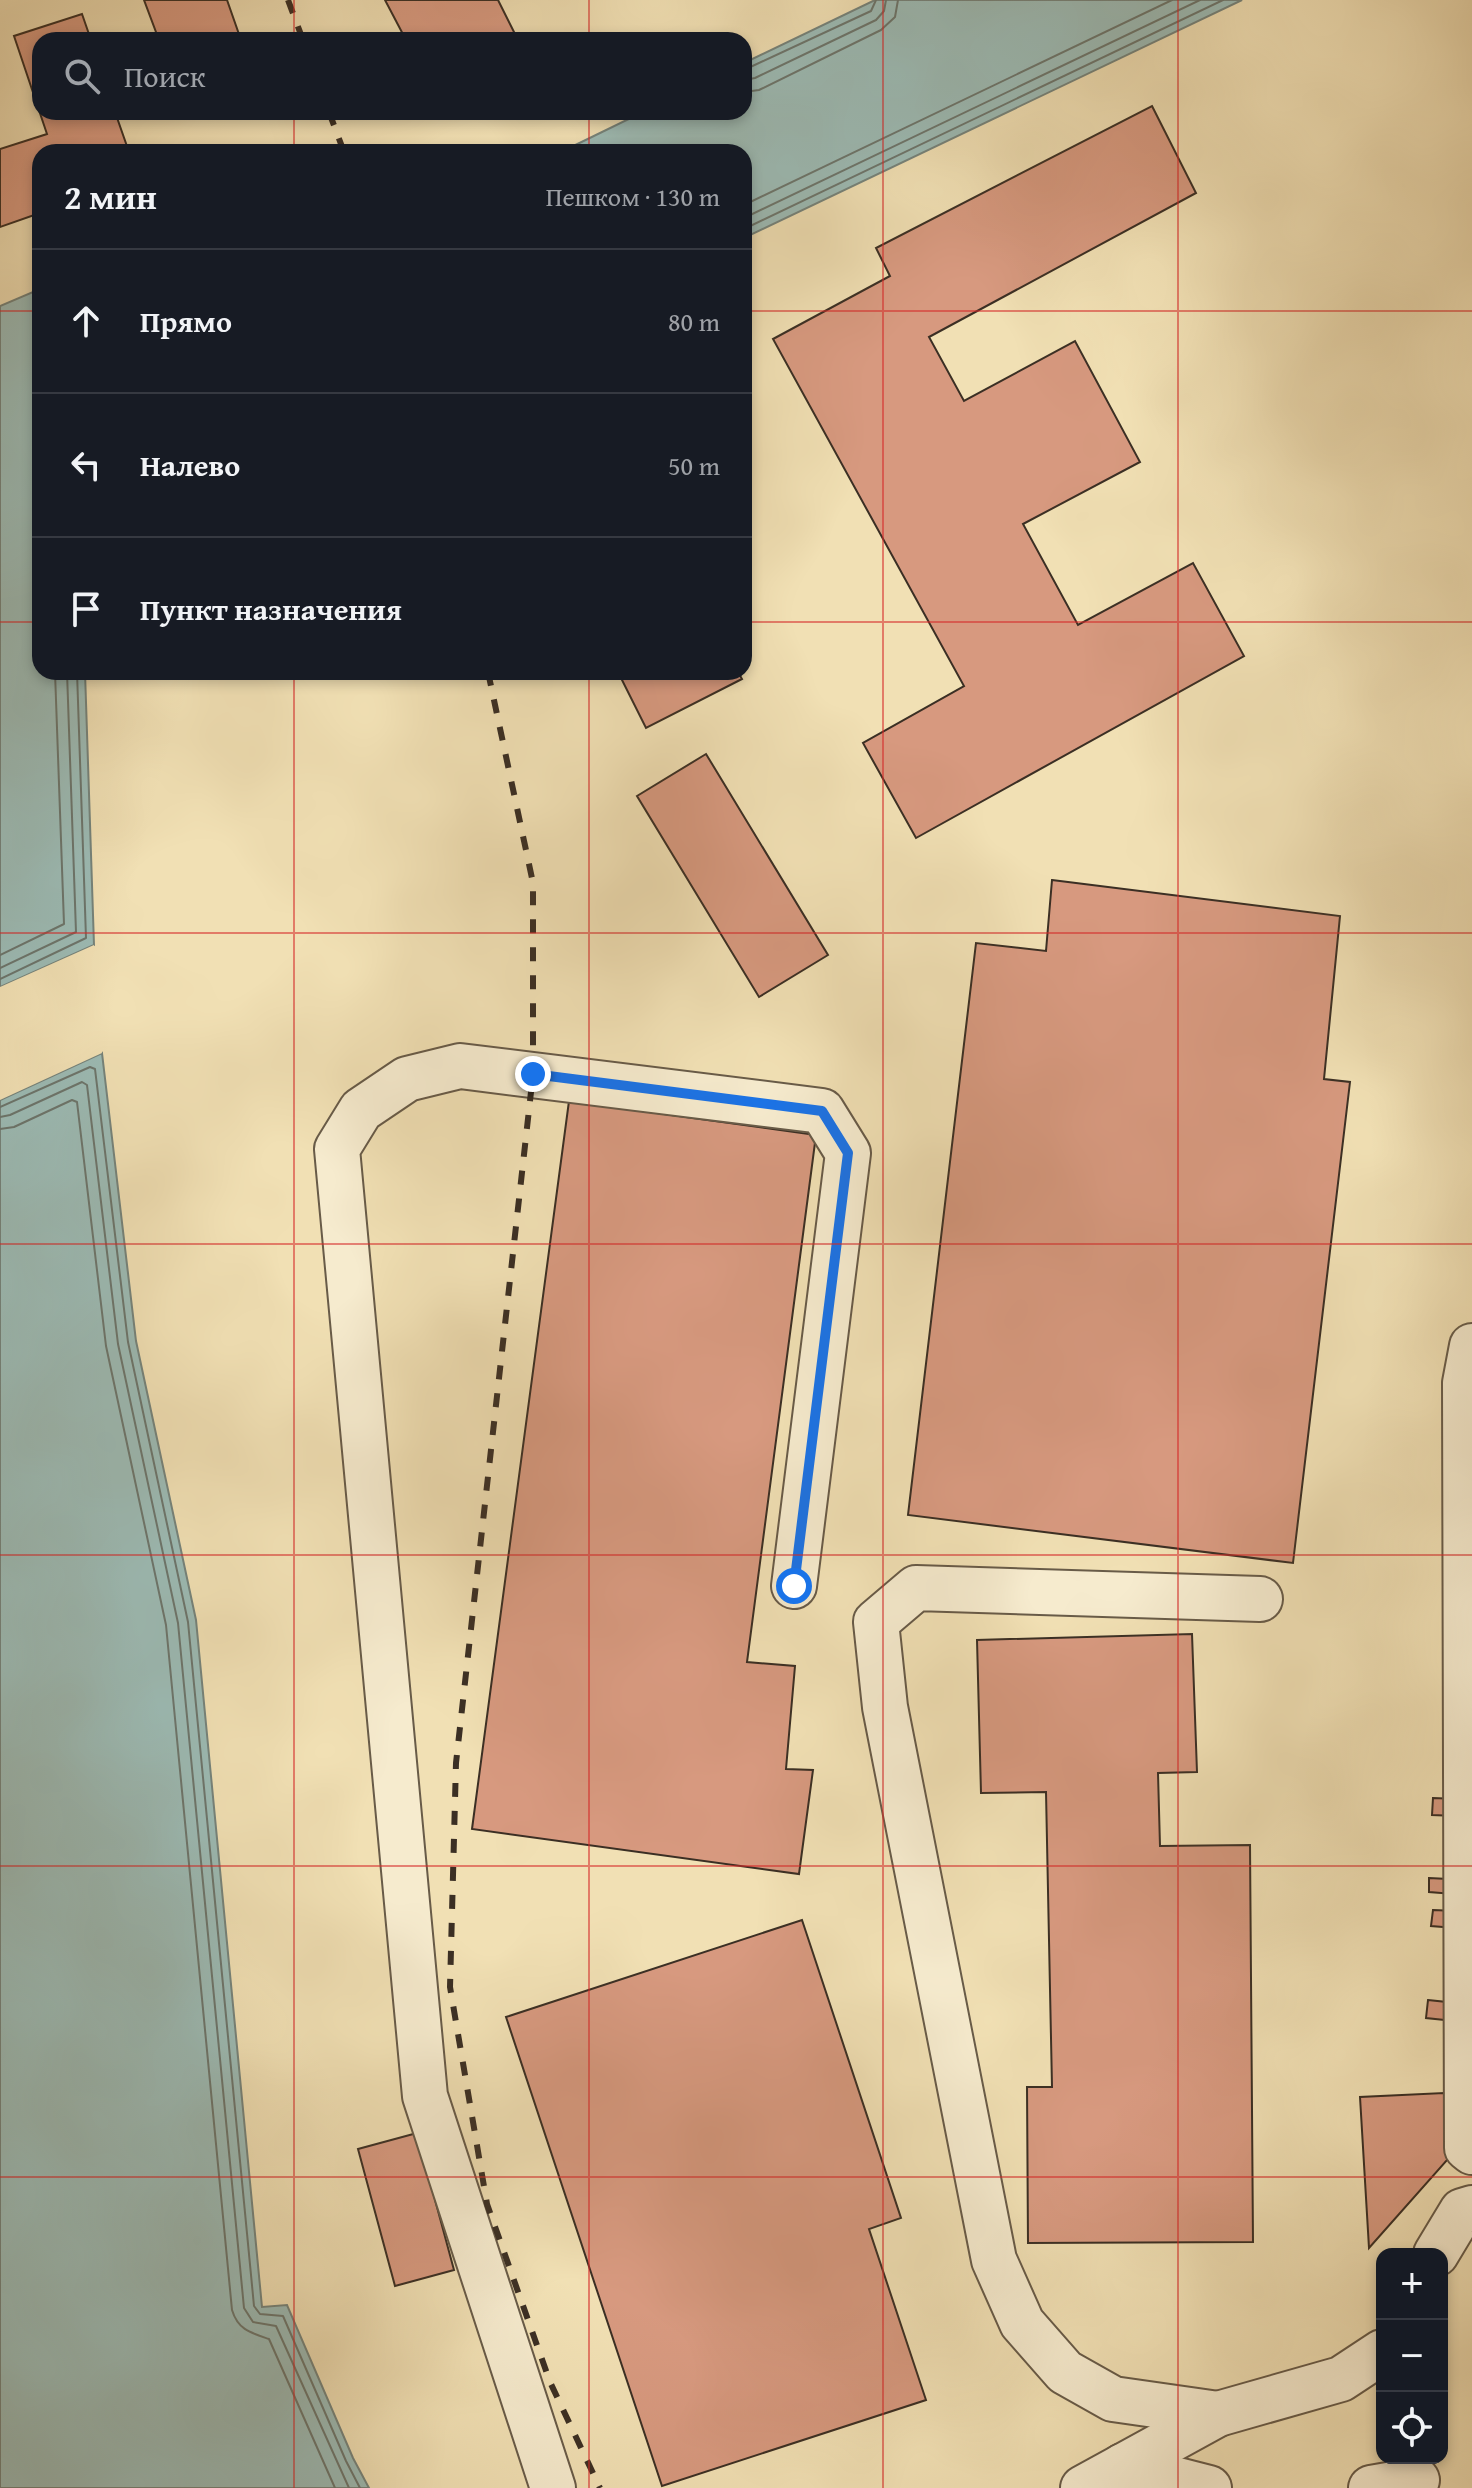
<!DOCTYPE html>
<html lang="ru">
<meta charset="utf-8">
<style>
body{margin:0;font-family:"Gentium Book Plus",serif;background:#20242c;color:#f1f3f6}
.controls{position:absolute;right:24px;bottom:24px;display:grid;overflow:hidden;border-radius:16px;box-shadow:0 4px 12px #0003}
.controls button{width:72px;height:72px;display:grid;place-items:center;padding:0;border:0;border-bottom:2px solid #363941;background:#171b24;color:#f1f3f6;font:40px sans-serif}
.stop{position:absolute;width:24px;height:24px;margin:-18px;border:6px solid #1a73e8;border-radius:50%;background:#fff}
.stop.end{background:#1a73e8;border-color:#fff;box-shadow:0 2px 8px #0008}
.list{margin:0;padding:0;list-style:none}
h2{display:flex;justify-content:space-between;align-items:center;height:104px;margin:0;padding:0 32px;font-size:34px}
h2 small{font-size:26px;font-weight:400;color:#9ea1a6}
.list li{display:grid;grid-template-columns:52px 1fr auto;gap:24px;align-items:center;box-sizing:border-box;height:144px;padding:0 32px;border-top:2px solid #363941}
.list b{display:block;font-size:30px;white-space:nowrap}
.list em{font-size:26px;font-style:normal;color:#9ea1a6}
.icon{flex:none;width:44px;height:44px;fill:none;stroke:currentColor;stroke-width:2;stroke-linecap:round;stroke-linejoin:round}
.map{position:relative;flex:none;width:1472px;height:2488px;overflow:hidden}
.search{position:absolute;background:#171b24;box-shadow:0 4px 12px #0003;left:32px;top:32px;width:720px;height:88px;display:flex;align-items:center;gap:20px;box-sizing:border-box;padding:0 28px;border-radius:24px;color:#9ea1a6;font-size:30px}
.panel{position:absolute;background:#171b24;box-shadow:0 4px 12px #0003;left:32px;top:144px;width:720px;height:536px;border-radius:24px}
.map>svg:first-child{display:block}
</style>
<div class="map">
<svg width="1472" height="2488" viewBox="0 0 1472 2488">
<rect width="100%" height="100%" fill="#f1e0b4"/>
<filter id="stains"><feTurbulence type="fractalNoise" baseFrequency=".0025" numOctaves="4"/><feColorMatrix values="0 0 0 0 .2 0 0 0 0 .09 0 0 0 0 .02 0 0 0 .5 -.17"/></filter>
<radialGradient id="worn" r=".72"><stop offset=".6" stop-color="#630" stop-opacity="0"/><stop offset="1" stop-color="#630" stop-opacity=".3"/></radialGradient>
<!-- water -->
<g fill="#9cbbb5" stroke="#75837b" stroke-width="2">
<path d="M875 0H1242L744 238V152H561L643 112H744V63Z"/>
<path d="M40 289V672H85L94 945 0 987V306Z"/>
<path d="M102 1053 136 1341 196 1620 262 2307 287 2305 353 2458 369 2488H0V1100Z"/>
</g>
<!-- pier -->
<g fill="#f1e0b4">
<path d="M94 945 95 949 0 991V987Z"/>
<path d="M101 1049 102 1053 0 1100V1096Z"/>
</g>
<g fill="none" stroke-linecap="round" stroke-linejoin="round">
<!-- shore -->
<g stroke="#6c756c" stroke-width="2">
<path d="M744 70 871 11 876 0"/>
<path d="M744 80 755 78 876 20 884 11 886 0"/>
<path d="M744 92 759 90 881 30 895 17 898 0"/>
<path d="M744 205 1172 0"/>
<path d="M744 218 1200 0"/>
<path d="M744 229 1223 0"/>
<path d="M0 955 64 924 55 672"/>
<path d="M0 968 76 932 67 672"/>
<path d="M0 979 86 938 77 672"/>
<path d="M0 1107 90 1067 95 1069 128 1342 188 1622 254 2306 260 2314 283 2316 346 2461 360 2488"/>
<path d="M0 1117 10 1115 82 1082 87 1085 118 1344 178 1623 244 2308 253 2322 276 2326 349 2488"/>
<path d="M0 1129 14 1127 72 1100 77 1102 106 1346 166 1625 232 2310C238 2330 251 2333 269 2339L335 2488"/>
</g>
</g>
<!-- building -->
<g fill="#d7997f" stroke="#3b2f24" stroke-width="2">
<path d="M144 0H227L241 40H159Z"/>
<path d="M385 0H498L518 40H406Z"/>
<path d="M82 14 91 40H40V112H115L129 152H40V213L0 227V149L47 134 14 36Z"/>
<path d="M1152 106 1196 193 929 337 964 401 1075 341 1140 462 1023 524 1078 625 1193 563 1244 656 916 838 863 743 964 686 773 339 890 276 876 248Z"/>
<path d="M618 672H738L742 679 646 728Z"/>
<path d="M706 754 828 955 759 997 637 796Z"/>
<path d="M1052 880 1340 916 1324 1079 1350 1082 1293 1563 908 1515 976 943 1046 951Z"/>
<path d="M569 1101 816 1135 747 1662 795 1666 786 1769 813 1770 799 1874 472 1829Z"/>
<path d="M1192 1634 1197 1772 1158 1773 1160 1846 1250 1845 1253 2242 1028 2243 1027 2087H1052L1046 1792 981 1793 977 1640Z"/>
<path d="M1433 1798 1457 1799 1456 1816 1432 1815Z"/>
<path d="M1429 1878 1448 1879 1453 1894 1429 1892Z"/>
<path d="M1433 1910 1456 1911 1455 1928 1431 1926Z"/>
<path d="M802 1920 901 2218 869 2229 926 2400 662 2486 506 2017Z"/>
<path d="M1428 2000 1456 2003 1454 2021 1426 2018Z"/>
<path d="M1444 2093 1448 2159 1369 2248 1360 2097Z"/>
<path d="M417 2133 454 2270 395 2286 358 2149Z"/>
</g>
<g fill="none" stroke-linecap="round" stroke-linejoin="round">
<defs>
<g id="minor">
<path d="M1472 1346 1465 1383 1467 2148 1472 2152"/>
<path d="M1436 2254 1462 2211 1472 2208"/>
<path d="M1218 2414 1113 2399 1065 2372 1022 2323 994 2260 885 1707 876 1622 916 1588 1260 1599"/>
<path d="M1123 2466 1209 2488"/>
<path d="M553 2488 425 2096 337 1149 361 1110 407 1079 460 1066 822 1111 848 1153 794 1586"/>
<path d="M1083 2488 1218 2414 1341 2379 1382 2352"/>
<path d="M1371 2488 1417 2480"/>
</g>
</defs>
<!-- minor casing -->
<use href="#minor" stroke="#685b48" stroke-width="48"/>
<!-- minor -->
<use href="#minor" stroke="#f6ebce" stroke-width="44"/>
<!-- rail -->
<g stroke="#3b2f24" stroke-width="6" stroke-dasharray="14 14" stroke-linecap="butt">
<path d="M288 0 303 40"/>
<path d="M329 112 344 152"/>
<path d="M488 672 533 883V1074L456 1763 450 1987 487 2204 550 2382 600 2488"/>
</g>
</g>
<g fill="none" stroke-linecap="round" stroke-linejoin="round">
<!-- route -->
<path stroke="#1a73e8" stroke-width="10" d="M533 1074 822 1111 848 1153 794 1586"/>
</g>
<!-- grid -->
<path fill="none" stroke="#d62828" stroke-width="2" stroke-opacity="0.55" d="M294 0V40M589 0V40M883 0V2488M1178 0V2488M294 112V152M589 112V152M0 311H40M744 311H1472M0 622H40M744 622H1472M294 672V2488M589 672V2488M0 933H1472M0 1244H1472M0 1555H1472M0 1866H1472M0 2177H1472"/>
<rect width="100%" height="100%" filter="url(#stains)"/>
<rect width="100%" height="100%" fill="url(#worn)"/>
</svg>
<div class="controls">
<button>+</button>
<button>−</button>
<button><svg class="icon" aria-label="locate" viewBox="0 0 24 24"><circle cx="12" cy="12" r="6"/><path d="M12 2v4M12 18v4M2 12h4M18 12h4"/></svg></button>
</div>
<div class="stop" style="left:794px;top:1586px"></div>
<div class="stop end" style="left:533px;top:1074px"></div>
<div class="search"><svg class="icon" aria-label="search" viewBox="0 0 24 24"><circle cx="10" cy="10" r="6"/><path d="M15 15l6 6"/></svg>Поиск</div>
<section class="panel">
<h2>2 мин<small>Пешком · 130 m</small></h2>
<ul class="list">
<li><svg class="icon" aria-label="ahead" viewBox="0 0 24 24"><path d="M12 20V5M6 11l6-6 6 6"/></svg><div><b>Прямо</b></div><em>80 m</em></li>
<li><svg class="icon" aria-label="left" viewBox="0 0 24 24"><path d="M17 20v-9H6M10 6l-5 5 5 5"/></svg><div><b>Налево</b></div><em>50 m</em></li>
<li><svg class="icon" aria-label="arrive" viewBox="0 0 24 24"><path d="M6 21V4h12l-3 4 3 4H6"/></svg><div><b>Пункт назначения</b></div></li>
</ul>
</section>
</div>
